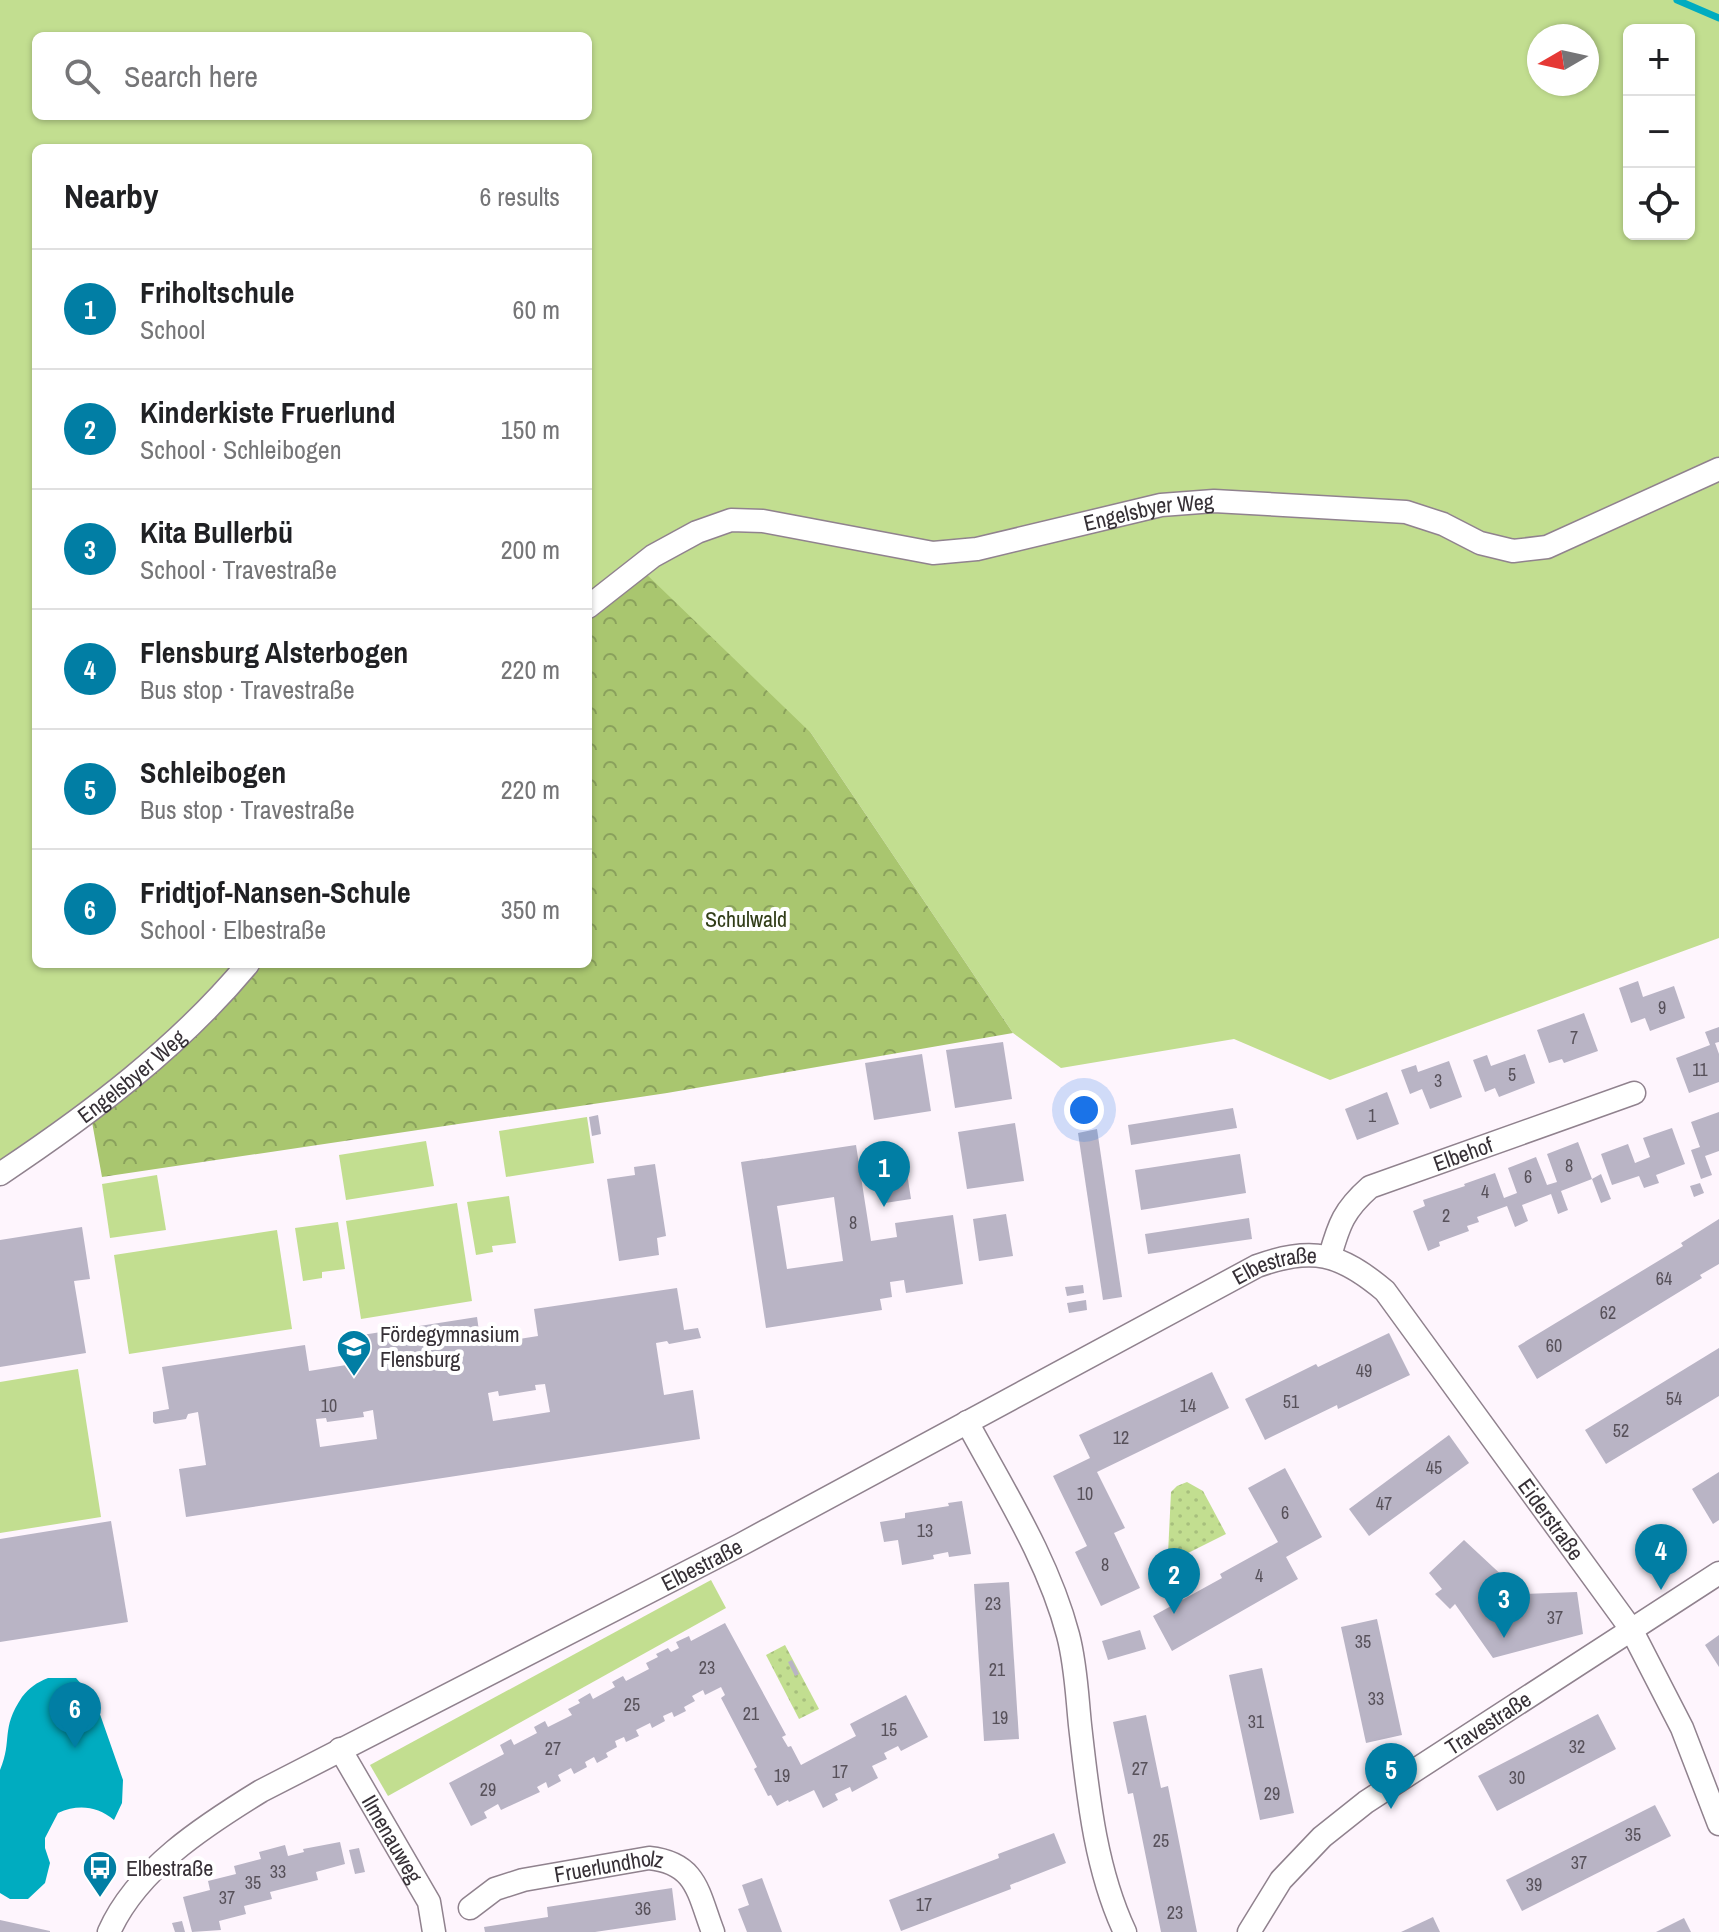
<!DOCTYPE html>
<meta charset="utf-8">
<style>
body{margin:0;font-family:"Archivo Narrow",sans-serif;background:#f2f2f2;color:#202124}
.controls{position:absolute;right:24px;top:24px;display:grid;overflow:hidden;border-radius:12px;box-shadow:0 2px 6px #0004}
.controls button{width:72px;height:72px;display:grid;place-items:center;padding:0;border:0;border-bottom:2px solid #e0e0e0;background:#fff;color:#202124;font:40px sans-serif}
.compass{position:absolute;left:1527px;top:24px;width:72px;height:72px;border-radius:50%;background:#fff;box-shadow:0 2px 6px #0004;rotate:261deg}
.you{position:absolute;left:1084px;top:1110px;width:28px;height:28px;margin:-20px;border:6px solid #fff;border-radius:50%;background:#1a73e8;box-shadow:0 0 0 12px #1a73e833}
.badge{display:grid;place-items:center;width:52px;height:52px;border-radius:50%;background:#017ea4;color:#fff;font-size:26px;font-weight:700}
.pin{position:absolute;translate:-50% -66px;filter:drop-shadow(0 2px 4px #0008)}
.pin::after{content:'';position:absolute;top:42px;width:28px;height:24px;background:inherit;clip-path:polygon(0 0,100% 0,50% 100%)}
.list{margin:0;padding:0;list-style:none}
h2{display:flex;justify-content:space-between;align-items:center;height:104px;margin:0;padding:0 32px;font-size:34px}
h2 small{font-size:26px;font-weight:400;color:#757577}
.list li{display:grid;grid-template-columns:52px 1fr auto;gap:24px;align-items:center;box-sizing:border-box;height:120px;padding:0 32px;border-top:2px solid #e0e0e0}
.list b{display:block;font-size:30px;white-space:nowrap}
.list p{margin:0;font-size:26px;white-space:nowrap;color:#757577}
.list em{font-size:26px;font-style:normal;color:#757577}
.icon{flex:none;width:44px;height:44px;fill:none;stroke:currentColor;stroke-width:2;stroke-linecap:round;stroke-linejoin:round}
.map{position:relative;flex:none;width:1719px;height:1932px;overflow:hidden}
.search{position:absolute;background:#fff;box-shadow:0 2px 6px #0004;left:32px;top:32px;width:560px;height:88px;display:flex;align-items:center;gap:20px;box-sizing:border-box;padding:0 28px;border-radius:12px;color:#757577;font-size:30px}
.panel{position:absolute;background:#fff;box-shadow:0 2px 6px #0004;left:32px;top:144px;width:560px;height:824px;border-radius:12px}
.map>svg:first-child{display:block}
</style>
<div class="map">
<svg width="1719" height="1932" viewBox="0 0 1719 1932">
<defs>
<pattern id="forest-crowns" width="20" height="18" patternUnits="userSpaceOnUse" patternTransform="scale(2)"><rect width="20" height="18" fill="#a9c66f"/><path d="M2 6a3 3 0 1 1 6 0M12 15a3 3 0 1 1 6 0" fill="none" stroke="#8aa15c"/></pattern>
<pattern id="park-dots" width="8" height="8" patternUnits="userSpaceOnUse" patternTransform="scale(2)"><rect width="8" height="8" fill="#c2de90"/><path d="M2 2h.1M6 6h.1" fill="none" stroke="#a7bf7d" stroke-width="1.8" stroke-linecap="round"/></pattern>
</defs>
<rect width="100%" height="100%" fill="#fef5fd"/>
<!-- grass -->
<g fill="#c2de90" fill-rule="evenodd">
<path d="M0 0H1719V938L1330 1080 1234 1039 1061 1068 1013 1033 811 733 588 617V148H36V964H257L0 1182ZM1629 30H1689V234H1629ZM36 36H588V116H36ZM1539 36H1587V84H1539Z"/>
<path d="M587 1117 594 1163 506 1177 499 1131Z"/>
<path d="M426 1141 434 1186 346 1200 339 1155Z"/>
<path d="M157 1175 166 1230 110 1238 102 1184Z"/>
<path d="M509 1196 516 1243 492 1246 493 1252 476 1255 467 1202Z"/>
<path d="M457 1203 472 1301 361 1319 346 1221Z"/>
<path d="M338 1222 345 1269 322 1272V1278L303 1281 295 1228Z"/>
<path d="M277 1230 292 1329 129 1354 114 1255Z"/>
<path d="M78 1369 101 1517 0 1533V1382Z"/>
<path d="M711 1580 726 1608 388 1796 370 1765Z"/>
</g>
<!-- forest -->
<path fill="url(#forest-crowns)" d="M642 570 811 733 1013 1033 667 1093 102 1177 92 1122 257 964H588V617Z"/>
<!-- park -->
<g fill="url(#park-dots)">
<path d="M1187 1482 1203 1491 1226 1534 1170 1562 1168 1554 1171 1492 1177 1486Z"/>
<path d="M785 1645 819 1709 799 1719 766 1655Z"/>
</g>
<!-- water -->
<path fill="#00acc0" d="M48 1678H76L95 1700 123 1780 122 1803 114 1820C97 1806 78 1804 58 1813L45 1838V1848L50 1863 45 1883 28 1899H10L0 1893V1770C13 1739 0 1730 22 1697 30 1687 36 1683 48 1678Z"/>
<g fill="none" stroke-linecap="round" stroke-linejoin="round">
<!-- stream -->
<path stroke="#00acc0" stroke-width="7" d="M1677 0 1719 18"/>
</g>
<!-- building -->
<g fill="#b9b4c5" fill-rule="evenodd">
<path d="M1638 981 1643 997 1674 986 1685 1018 1650 1031 1645 1018 1631 1023 1619 988Z"/>
<path d="M1584 1013 1598 1051 1564 1063 1562 1059 1549 1063 1537 1030Z"/>
<path d="M1719 1027V1042L1715 1043 1719 1054V1082L1689 1093 1676 1058 1710 1045 1705 1032Z"/>
<path d="M1003 1042 1012 1099 955 1108 946 1050Z"/>
<path d="M922 1054 931 1111 874 1120 865 1063Z"/>
<path d="M1525 1054 1535 1083 1499 1097 1495 1088 1485 1092 1473 1060 1487 1055 1491 1066Z"/>
<path d="M1449 1061 1462 1097 1430 1109 1422 1089 1410 1094 1401 1070 1416 1065 1418 1072Z"/>
<path d="M1387 1092 1399 1124 1357 1140 1345 1109Z"/>
<path d="M1233 1108 1237 1128 1131 1145 1128 1125Z"/>
<path d="M1719 1112V1151L1705 1156 1712 1175 1701 1179 1691 1150 1700 1147 1691 1122Z"/>
<path d="M598 1115 601 1134 592 1136 589 1117Z"/>
<path d="M1015 1123 1024 1181 967 1189 958 1132Z"/>
<path d="M1672 1128 1685 1164 1656 1175 1659 1183 1644 1188 1639 1176 1612 1185 1601 1154 1628 1144 1635 1163 1650 1157 1643 1138Z"/>
<path d="M1097 1129 1122 1297 1103 1300 1078 1133Z"/>
<path d="M1578 1142 1592 1179 1601 1174 1611 1199 1601 1203 1592 1179 1561 1191 1568 1210 1558 1214 1551 1194 1522 1205 1528 1221 1515 1227 1507 1206 1477 1217 1479 1222 1467 1226 1469 1231 1439 1242 1440 1246 1428 1251 1413 1211 1425 1206 1423 1200 1465 1186 1464 1184 1495 1173 1504 1198 1517 1193 1508 1168 1536 1157 1547 1185 1557 1182 1547 1154Z"/>
<path d="M856 1145 871 1241 897 1237 895 1223 953 1215 963 1284 906 1293 904 1280 890 1282 892 1297 880 1299 882 1310 766 1328 741 1162ZM834 1197 843 1261 787 1269 777 1206Z"/>
<path d="M1240 1154 1246 1193 1141 1210 1135 1170Z"/>
<path d="M655 1164 666 1236 657 1238 659 1255 619 1261 607 1179 635 1175 634 1167Z"/>
<path d="M907 1173 911 1199 885 1203 881 1177Z"/>
<path d="M1700 1183 1704 1193 1694 1197 1690 1186Z"/>
<path d="M1006 1214 1013 1256 979 1261 973 1219Z"/>
<path d="M1249 1218 1252 1239 1148 1254 1145 1234Z"/>
<path d="M1719 1219V1264L1700 1275 1702 1278 1537 1379 1518 1346 1683 1246 1681 1243Z"/>
<path d="M82 1227 90 1279 74 1281 86 1353 0 1367V1240Z"/>
<path d="M1083 1285 1084 1293 1067 1296 1065 1287Z"/>
<path d="M677 1288 684 1330 698 1328 701 1338 669 1344 667 1341 656 1343 664 1395 693 1390 700 1439 186 1517 179 1469 206 1465 198 1412 188 1414 186 1419 155 1424 153 1422V1412L169 1409 162 1367 305 1345 309 1371 365 1362 362 1335 477 1317 481 1345 538 1336 534 1309ZM545 1384 550 1412 493 1421 488 1393 498 1391 499 1396 536 1390 535 1385ZM373 1410 377 1439 320 1447 316 1419 326 1418 327 1422 364 1417 363 1412Z"/>
<path d="M1086 1300 1087 1310 1069 1313 1067 1303Z"/>
<path d="M1389 1333 1410 1375 1338 1409 1337 1405 1265 1440 1245 1399 1316 1364 1318 1367Z"/>
<path d="M1719 1348V1396L1606 1464 1585 1430Z"/>
<path d="M1212 1372 1229 1408 1097 1472 1125 1528 1114 1533 1140 1588 1101 1606 1075 1552 1087 1546 1053 1476 1090 1458 1079 1435Z"/>
<path d="M1449 1435 1469 1463 1369 1536 1349 1509Z"/>
<path d="M1285 1468 1322 1537 1286 1557 1298 1579 1172 1651 1153 1616 1222 1578 1220 1574 1278 1542 1248 1488Z"/>
<path d="M1719 1472V1520L1713 1524 1692 1489Z"/>
<path d="M962 1501 971 1554 949 1557 948 1552 933 1555 934 1559 902 1565 898 1540 884 1542 880 1522 905 1518V1513L949 1506 948 1503Z"/>
<path d="M111 1521 128 1622 0 1642V1539Z"/>
<path d="M1464 1540 1522 1594 1577 1592 1583 1634 1493 1658 1455 1604 1450 1609 1435 1594 1442 1589 1429 1573Z"/>
<path d="M1009 1582 1019 1739 984 1741 974 1584Z"/>
<path d="M1377 1619 1402 1735 1366 1743 1341 1627Z"/>
<path d="M725 1623 786 1735 782 1737 788 1747 791 1746 801 1765 856 1736 850 1724 906 1695 928 1737 901 1751 898 1746 884 1753 887 1759 872 1766 878 1778 852 1792 850 1787 835 1794 838 1800 823 1808 814 1790 789 1802 788 1800 777 1806 771 1795 768 1796 754 1769 757 1767 721 1698 725 1695 721 1687 705 1695 703 1690 692 1696 695 1701 684 1707 686 1711 674 1717 672 1712 663 1716 665 1721 652 1728 650 1723 636 1730 639 1736 626 1742 624 1737 615 1741 617 1747 606 1753 608 1757 597 1763 594 1757 585 1762 587 1767 574 1774 571 1768 558 1775 561 1781 548 1788 546 1782 537 1787 540 1792 501 1810 498 1804 484 1812 487 1818 471 1826 449 1783 504 1754 500 1745 511 1739 514 1745 537 1733 534 1727 545 1721 548 1727 572 1715 568 1709 580 1703 578 1700 590 1693 593 1699 615 1687 612 1682 623 1676 626 1681 649 1669 646 1663 658 1657 656 1654 668 1648 671 1652 679 1648 676 1642 689 1636 691 1641Z"/>
<path d="M1140 1630 1146 1649 1108 1660 1102 1641Z"/>
<path d="M1719 1635V1667L1705 1645Z"/>
<path d="M792 1660 799 1674 795 1676 788 1662Z"/>
<path d="M1262 1668 1294 1813 1260 1820 1229 1675Z"/>
<path d="M1598 1714 1616 1749 1497 1811 1478 1776Z"/>
<path d="M1146 1715 1161 1788 1168 1786 1197 1932H1161L1133 1793 1128 1794 1113 1722Z"/>
<path d="M1655 1805 1671 1836 1522 1911 1506 1880Z"/>
<path d="M1054 1833 1066 1863 1010 1885 1011 1889 901 1931 889 1900 999 1858 998 1854Z"/>
<path d="M340 1842 345 1864 316 1872 318 1880 270 1892 272 1899 244 1906 246 1914 219 1921 221 1930 192 1932 183 1897 210 1890 208 1881 236 1874 234 1866 261 1859 259 1852 285 1845 288 1856 304 1852 303 1849Z"/>
<path d="M359 1848 365 1872 355 1874 349 1850Z"/>
<path d="M762 1878 769 1897 782 1932H747L738 1909 749 1905 742 1885Z"/>
<path d="M672 1888 676 1920 595 1932H485L484 1927 548 1917 547 1907Z"/>
<path d="M1433 1917 1440 1932H1401Z"/>
<path d="M1684 1918 1691 1932H1656Z"/>
<path d="M0 1920 50 1931V1932H0Z"/>
<path d="M182 1921 185 1932H175L172 1923Z"/>
</g>
<g fill="none" stroke-linecap="round" stroke-linejoin="round">
<defs>
<g id="street">
<path id="s1" d="M588 607 653 556 697 532 731 520 763 521 933 553 977 549 1161 505 1214 501 1406 512 1443 524 1480 543 1513 551 1547 547 1719 469"/>
<path id="s2" d="M0 1174C90 1114 179 1047 248 964"/>
<path id="s3" d="M1330 1256C1339 1224 1344 1210 1370 1187L1634 1093"/>
<path d="M967 1422C1004 1491 1048 1559 1068 1635 1076 1665 1077 1696 1080 1725 1088 1795 1095 1868 1125 1932"/>
<path id="s4" d="M340 1749 429 1902 434 1932"/>
<path id="s5" d="M470 1908 495 1889 523 1880 649 1858C697 1863 698 1893 713 1932"/>
<path id="s6" d="M109 1932C137 1869 204 1826 261 1791L740 1545 1257 1266C1312 1246 1340 1253 1385 1291L1631 1629 1682 1728 1719 1824"/>
<path id="s7" d="M1249 1932 1281 1880 1322 1837 1366 1802 1719 1573"/>
</g>
</defs>
<!-- street casing -->
<use href="#street" stroke="#90828e" stroke-width="25"/>
<!-- street -->
<use href="#street" stroke="#fff" stroke-width="22"/>
</g>
<!-- icons -->
<defs>
<symbol id="school-pin" viewBox="-11 -11 22 30"><path d="M0 17L-7.5 6A9.5 9.5 0 1 1 7.5 6Z" fill="#017ea4" stroke="#fff"/><path d="M0-5L7-2L0 1L-7-2ZM-4 1L0 2.5L4 1V4Q0 6-4 4Z" fill="#fff"/></symbol>
<symbol id="bus-pin" viewBox="-11 -11 22 30"><path d="M0 17L-7.5 6A9.5 9.5 0 1 1 7.5 6Z" fill="#017ea4" stroke="#fff"/><path d="M-5-6H5V4H4V6H2V4H-2V6H-4V4H-5ZM-3.5-4V0h7V-4ZM-3.5 1.2v1.5H-2V1.2ZM2 1.2v1.5H3.5V1.2Z" fill="#fff"/></symbol>
</defs>
<g fill-rule="evenodd">
<use href="#school-pin" x="334" y="1327" width="40" height="54"/>
<use href="#bus-pin" x="80" y="1848" width="40" height="54"/>
</g>
<g text-anchor="middle" stroke-width="8" stroke-linejoin="round" paint-order="stroke">
<!-- number labels -->
<g font-size="18" fill="#57515a">
<text x="1662" y="1014">9</text>
<text x="1574" y="1044">7</text>
<text x="1700" y="1076">11</text>
<text x="1512" y="1081">5</text>
<text x="1438" y="1087">3</text>
<text x="1372" y="1122">1</text>
<text x="1569" y="1172">8</text>
<text x="1528" y="1183">6</text>
<text x="1485" y="1198">4</text>
<text x="1446" y="1222">2</text>
<text x="853" y="1229">8</text>
<text x="1664" y="1285">64</text>
<text x="1608" y="1319">62</text>
<text x="1554" y="1352">60</text>
<text x="1364" y="1377">49</text>
<text x="1674" y="1405">54</text>
<text x="1291" y="1408">51</text>
<text x="329" y="1412">10</text>
<text x="1188" y="1412">14</text>
<text x="1621" y="1437">52</text>
<text x="1121" y="1444">12</text>
<text x="1434" y="1474">45</text>
<text x="1085" y="1500">10</text>
<text x="1384" y="1510">47</text>
<text x="1285" y="1519">6</text>
<text x="925" y="1537">13</text>
<text x="1105" y="1571">8</text>
<text x="1259" y="1582">4</text>
<text x="993" y="1610">23</text>
<text x="1555" y="1624">37</text>
<text x="1363" y="1648">35</text>
<text x="707" y="1674">23</text>
<text x="997" y="1676">21</text>
<text x="1376" y="1705">33</text>
<text x="632" y="1711">25</text>
<text x="751" y="1720">21</text>
<text x="1000" y="1724">19</text>
<text x="1256" y="1728">31</text>
<text x="889" y="1736">15</text>
<text x="1577" y="1753">32</text>
<text x="553" y="1755">27</text>
<text x="1140" y="1775">27</text>
<text x="840" y="1778">17</text>
<text x="782" y="1782">19</text>
<text x="1517" y="1784">30</text>
<text x="488" y="1796">29</text>
<text x="1272" y="1800">29</text>
<text x="1633" y="1841">35</text>
<text x="1161" y="1847">25</text>
<text x="1579" y="1869">37</text>
<text x="278" y="1878">33</text>
<text x="253" y="1889">35</text>
<text x="1534" y="1891">39</text>
<text x="227" y="1904">37</text>
<text x="924" y="1911">17</text>
<text x="643" y="1915">36</text>
<text x="1175" y="1919">23</text>
</g>
<!-- street labels -->
<g font-size="22" fill="#363036" stroke="#fff">
<text dy="8" stroke="none"><textPath href="#s1" startOffset="594">Engelsbyer Weg</textPath></text>
<text dy="8" stroke="none"><textPath href="#s2" startOffset="164">Engelsbyer Weg</textPath></text>
<text dy="8" stroke="none"><textPath href="#s3" startOffset="180">Elbehof</textPath></text>
<text dy="8" stroke="none"><textPath href="#s6" startOffset="1354">Elbestraße</textPath></text>
<text dy="8" stroke="none"><textPath href="#s6" startOffset="1758">Eiderstraße</textPath></text>
<text dy="8" stroke="none"><textPath href="#s6" startOffset="706">Elbestraße</textPath></text>
<text dy="8" stroke="none"><textPath href="#s7" startOffset="322">Travestraße</textPath></text>
<text dy="8" stroke="none"><textPath href="#s4" startOffset="104">Ilmenauweg</textPath></text>
<text dy="8" stroke="none"><textPath href="#s5" startOffset="148">Fruerlundholz</textPath></text>
</g>
<!-- park labels -->
<g font-size="22" fill="#313d18" stroke="#fff">
<text x="746" y="927">Schulwald</text>
</g>
<!-- poi labels -->
<g font-size="22" fill="#363036" stroke="#fff" text-anchor="start">
<text x="380" y="1342">Fördegymnasium<tspan x="380" dy="25">Flensburg</tspan></text>
<text x="126" y="1876">Elbestraße</text>
</g>
</g>
</svg>
<div class="controls">
<button>+</button>
<button>−</button>
<button><svg class="icon" aria-label="locate" viewBox="0 0 24 24"><circle cx="12" cy="12" r="6"/><path d="M12 2v4M12 18v4M2 12h4M18 12h4"/></svg></button>
</div>
<svg class="compass" viewBox="-18 -18 36 36"><path d="M0-13l5 13h-10z" fill="#e53935"/><path d="M0 13l5-13h-10z" fill="#757577"/></svg>
<div class="you"></div>
<div class="pin badge" style="left:884px;top:1207px">1</div>
<div class="pin badge" style="left:1174px;top:1614px">2</div>
<div class="pin badge" style="left:1504px;top:1638px">3</div>
<div class="pin badge" style="left:1661px;top:1590px">4</div>
<div class="pin badge" style="left:1391px;top:1809px">5</div>
<div class="pin badge" style="left:75px;top:1748px">6</div>
<div class="search"><svg class="icon" aria-label="search" viewBox="0 0 24 24"><circle cx="10" cy="10" r="6"/><path d="M15 15l6 6"/></svg>Search here</div>
<section class="panel">
<h2>Nearby<small>6 results</small></h2>
<ul class="list">
<li><span class="badge">1</span><div><b>Friholtschule</b><p>School</p></div><em>60 m</em></li>
<li><span class="badge">2</span><div><b>Kinderkiste Fruerlund</b><p>School · Schleibogen</p></div><em>150 m</em></li>
<li><span class="badge">3</span><div><b>Kita Bullerbü</b><p>School · Travestraße</p></div><em>200 m</em></li>
<li><span class="badge">4</span><div><b>Flensburg Alsterbogen</b><p>Bus stop · Travestraße</p></div><em>220 m</em></li>
<li><span class="badge">5</span><div><b>Schleibogen</b><p>Bus stop · Travestraße</p></div><em>220 m</em></li>
<li><span class="badge">6</span><div><b>Fridtjof-Nansen-Schule</b><p>School · Elbestraße</p></div><em>350 m</em></li>
</ul>
</section>
</div>
